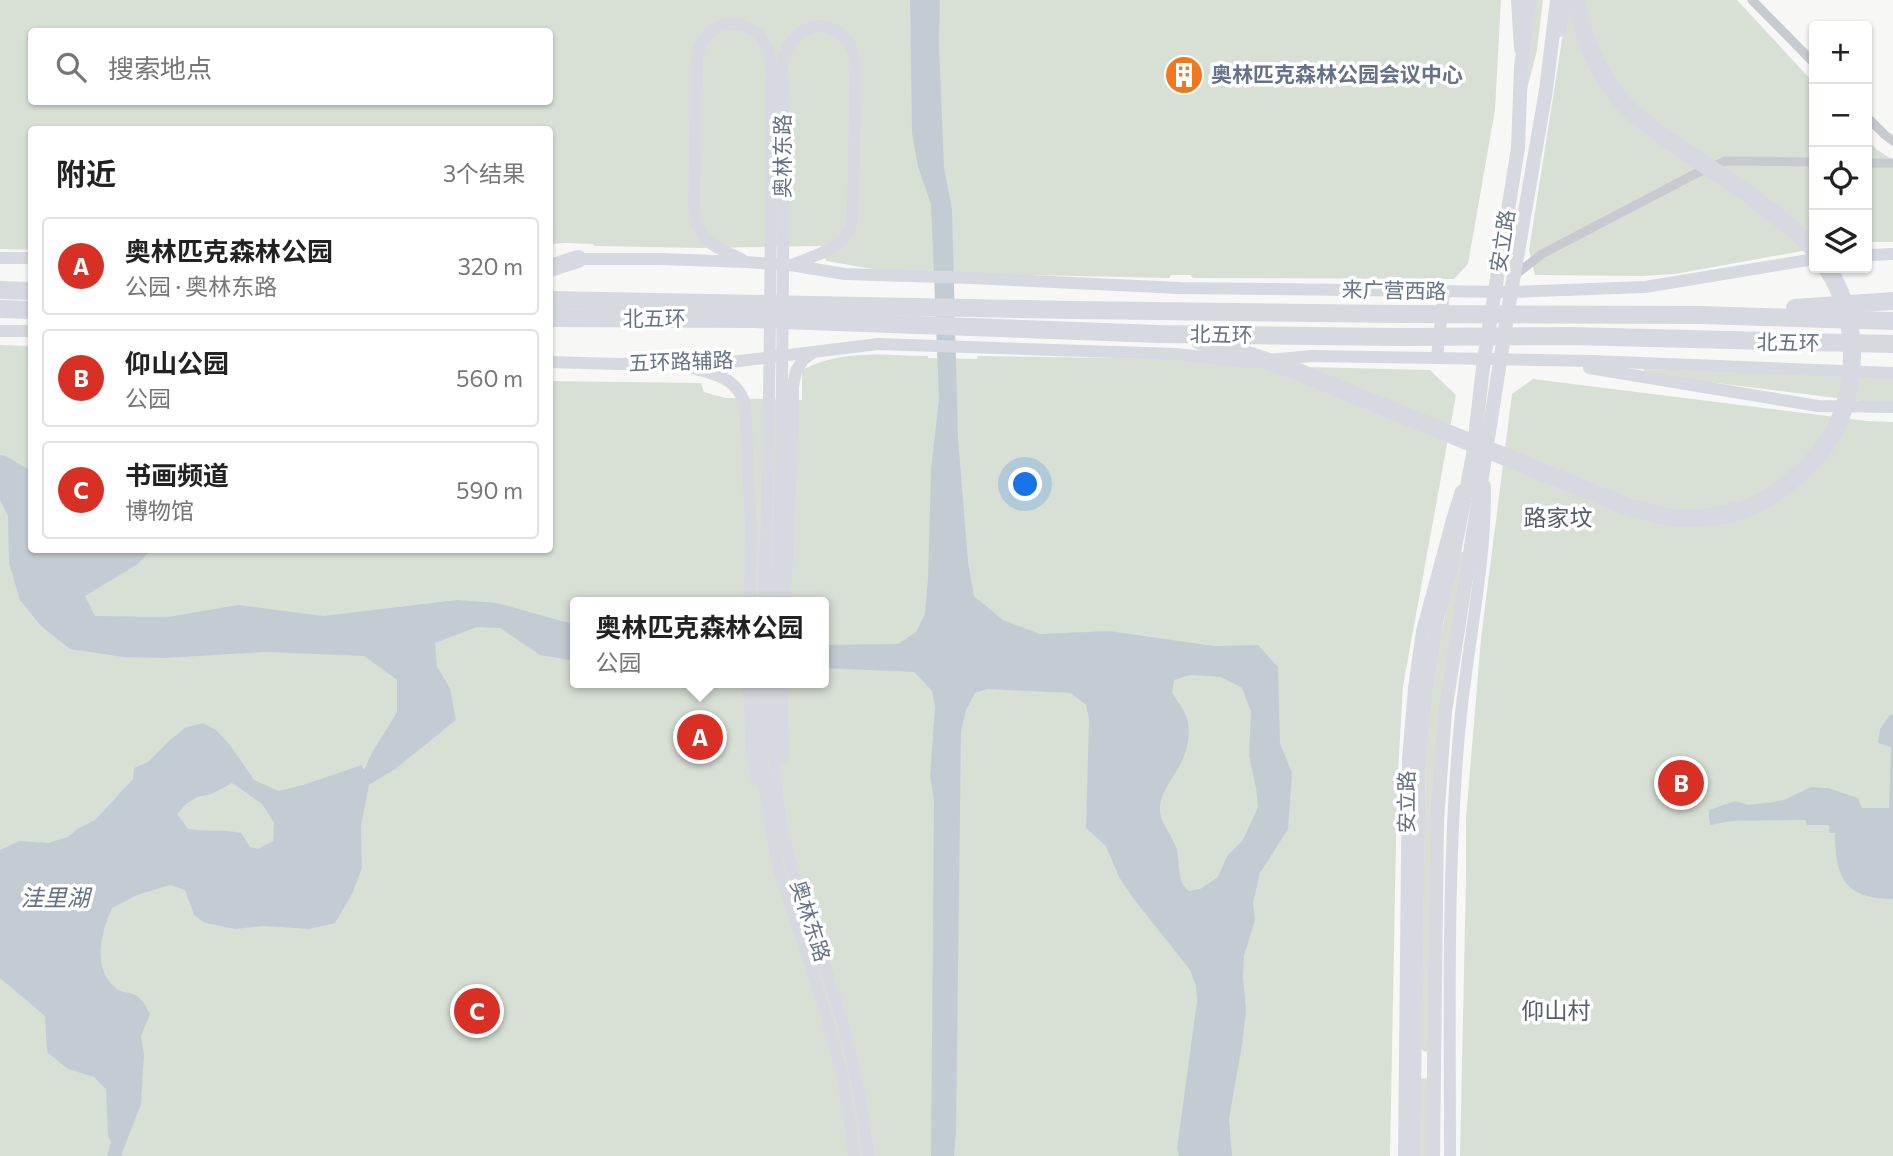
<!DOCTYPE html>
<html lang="zh">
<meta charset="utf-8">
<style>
body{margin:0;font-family:Commissioner,"Noto Sans SC",sans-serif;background:#f6f6f6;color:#222}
.controls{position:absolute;right:21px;top:21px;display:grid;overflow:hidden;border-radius:7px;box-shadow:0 2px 5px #0004}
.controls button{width:63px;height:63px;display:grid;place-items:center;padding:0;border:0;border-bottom:2px solid #e0e0e0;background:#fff;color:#222;font:35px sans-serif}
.you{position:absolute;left:1026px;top:485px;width:24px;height:24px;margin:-18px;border:5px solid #fff;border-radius:50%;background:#1a73e8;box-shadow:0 0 0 10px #1a73e833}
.badge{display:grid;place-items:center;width:46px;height:46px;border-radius:50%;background:#d93025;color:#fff;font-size:23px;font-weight:700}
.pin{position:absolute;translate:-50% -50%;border:4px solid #fff;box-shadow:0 2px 7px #0006}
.popup{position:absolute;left:570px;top:597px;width:259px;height:91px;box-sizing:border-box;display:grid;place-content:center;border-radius:7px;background:#fff;filter:drop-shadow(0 2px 5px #0005);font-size:23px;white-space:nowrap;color:#767676}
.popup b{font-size:26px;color:#222}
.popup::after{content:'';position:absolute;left:50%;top:100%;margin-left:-14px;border:14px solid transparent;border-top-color:#fff}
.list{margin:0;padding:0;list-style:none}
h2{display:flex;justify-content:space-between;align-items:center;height:91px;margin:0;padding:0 28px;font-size:30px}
h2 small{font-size:23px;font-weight:400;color:#767676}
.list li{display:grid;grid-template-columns:46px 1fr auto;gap:21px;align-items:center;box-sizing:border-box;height:98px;margin:0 14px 14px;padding:0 14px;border:2px solid #e0e0e0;border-radius:7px}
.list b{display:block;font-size:26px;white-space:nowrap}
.list p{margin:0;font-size:23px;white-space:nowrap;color:#767676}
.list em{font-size:23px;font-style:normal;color:#767676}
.icon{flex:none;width:38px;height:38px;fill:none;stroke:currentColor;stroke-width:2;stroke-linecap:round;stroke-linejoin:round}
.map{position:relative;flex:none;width:1893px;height:1156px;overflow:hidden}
.search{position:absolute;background:#fff;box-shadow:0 2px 5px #0004;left:28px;top:28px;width:525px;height:77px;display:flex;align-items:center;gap:18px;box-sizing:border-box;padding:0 24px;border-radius:7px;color:#767676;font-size:26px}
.panel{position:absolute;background:#fff;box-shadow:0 2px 5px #0004;left:28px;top:126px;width:525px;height:427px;border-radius:7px}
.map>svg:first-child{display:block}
</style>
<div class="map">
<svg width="1893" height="1156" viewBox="0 0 1893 1156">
<rect width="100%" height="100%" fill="#f7f8f5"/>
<!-- green -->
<g fill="#d8e0d6" fill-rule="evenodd">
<path d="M0 0H1501L1495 110 1468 264 1454 279 1193 278 1190 275H1171L1169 278 890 272 826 261 821 246 698 248 595 246 593 244 565 243 550 244V130H32L31 250 0 249ZM32 32H550V102H32Z"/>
<path d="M1531 0H1543L1537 50 1522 109Z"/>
<path d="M1575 0H1737L1814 83V249L1675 274 1643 276 1535 275 1529 250 1568 1Z"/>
<path d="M1867 139 1876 149 1893 160V242H1867Z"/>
<path d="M0 345 31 346 32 550H550V381L701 383 704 392 726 398 802 400V370C842 349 884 355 928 356V358L977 359 978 356 1176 359 1267 366 1430 370 1456 395 1403 686 1397 789 1390 1156H0ZM576 602H824V683H576Z"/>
<path d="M1644 369 1893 377V402L1860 401 1644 374Z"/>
<path d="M1533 379 1867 421 1893 422V1156H1460L1466 878V818L1481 638 1512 394Z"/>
<path d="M1461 552H1464L1444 687 1430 1050 1425 1052 1421 1049 1426 754 1434 669 1446 611Z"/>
<path d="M1424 1078 1429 1079V1156H1417L1421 1079Z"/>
</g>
<!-- water -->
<g fill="#c4ccd3" fill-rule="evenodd">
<path d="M910 0H940L939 45 944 168 952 209 958 437 968 562 974 596 1003 620 1040 634 1109 631 1214 646 1258 645 1278 667 1280 743 1292 773 1288 829 1260 873 1253 902 1255 920 1244 956 1243 976 1246 1012 1242 1045 1229 1119 1232 1156H1179L1177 1149 1197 1001 1196 986 1190 970 1133 898 1119 877 1106 846 1086 828 1089 719 1086 705 1071 693 987 689 975 693 966 710 961 731 956 1133 954 1156H931L934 801 930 776 935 707 932 691 914 672 824 668V645L898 644 916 632 925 614 928 579 931 470 939 399 931 204 918 167 912 133ZM1190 675 1221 677 1242 688 1251 712 1249 756 1256 788 1258 807 1243 840 1227 856 1218 877 1200 889 1189 891C1177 882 1180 865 1177 851 1174 836 1158 822 1160 806 1161 794 1170 782 1176 772 1187 755 1194 730 1184 711 1180 705 1176 699 1172 693L1174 680Z"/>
<path d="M0 455 6 456 31 471 32 550H151L138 564 85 596 95 616 168 617 238 605 323 616 457 600 497 603 576 625V661L540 655 500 628 477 627 435 643 437 667 450 688 456 720 395 769 369 785 361 825 362 868 352 894 335 923 309 929 264 926 235 929 205 923 194 915 185 890 170 885 137 895 112 908C101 933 91 969 117 989 123 993 131 992 137 996 143 999 147 1009 150 1014L141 1036 144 1055 141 1104 121 1156H107L111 1142 108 1137 106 1089 94 1077 68 1069 47 1052 45 1016 0 978V850L19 841 48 843 68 837 77 829 95 820 133 779 134 768 148 762 170 740 185 728 203 723 216 730 230 745 254 780 279 791 303 785 362 765 364 770 373 751 397 712V680L364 656 266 652 164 658 123 657 70 649 41 626 20 600 9 563 8 516 0 500ZM232 783 262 804 274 823 273 841 258 849 250 847 241 833C221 829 206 832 188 829L177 814 186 804 197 797 211 794Z"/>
<path d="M1890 715H1893V899C1845 899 1835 878 1835 833H1829V825H1807L1805 820 1731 821 1710 825 1709 818V810L1735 801 1748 805 1774 802 1786 799 1811 787 1828 788 1858 798 1862 808H1889L1891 747 1878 743 1880 729Z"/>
</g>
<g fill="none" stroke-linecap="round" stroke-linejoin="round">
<!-- street -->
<g stroke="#c7cace" stroke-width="9">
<path d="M1752 0 1814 63"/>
<path d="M1867 117 1885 135 1893 141"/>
<path d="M1867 163H1893"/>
<path d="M1515 275 1542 254 1697 173 1726 161 1814 162"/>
</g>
<!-- secondary -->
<g stroke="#d6dae0" stroke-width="12">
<path d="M1517 0 1520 49"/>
<path d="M1560 31 1565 0"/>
<path d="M1867 255 1893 254"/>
<path d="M0 258H32"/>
<path d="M571 259H661L746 262 790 265 845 274 971 278 1179 288 1511 292 1645 287 1814 259"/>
<path d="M743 260C715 246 697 243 694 208L697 58C699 49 701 41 708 34 729 14 763 26 769 54 773 67 770 83 771 96 771 136 771 175 771 214 770 343 769 473 764 602"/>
<path d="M0 331H32"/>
<path d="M1437 358 1444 291"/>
<path d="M550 362 617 364 731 362 878 344 1176 354 1246 362 1311 356 1437 358 1593 361 1893 373"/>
<path d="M689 367C714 375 736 376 745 404L751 528 750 602"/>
<path d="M1589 368 1818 406 1893 407"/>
<path d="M776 602C783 461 782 319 784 178 784 148 784 118 783 88 783 78 781 65 784 56 792 34 814 17 837 31 849 39 852 48 856 61L853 202C852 213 853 226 846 236 836 250 807 259 791 265"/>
<path d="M785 602 793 423V386L796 371 803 360 812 353"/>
<path d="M749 683 752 756 757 779"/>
<path d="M761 683 762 767 769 820 778 866 825 1011 841 1071 849 1116 854 1156"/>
<path d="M772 683C773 727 773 772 780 816 791 880 818 942 837 1005 853 1054 862 1105 868 1156"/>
<path d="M782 683 783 757"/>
<path d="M1404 1156 1408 759 1414 688 1422 631 1453 516 1461 491"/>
<path d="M1450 1156C1450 1019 1447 882 1458 746 1464 659 1486 573 1485 486"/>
</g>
<!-- primary -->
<g stroke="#d6dae0" stroke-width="14">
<path d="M1413 1156 1419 758 1426 687 1437 618 1450 573 1473 455 1484 359 1518 148 1521 67 1530 0"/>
<path d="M1433 1156 1437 821 1445 712 1511 292 1546 90 1557 0"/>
</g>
<!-- highway -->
<g stroke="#d6dae0" stroke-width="18">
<path d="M1576 0C1583 39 1600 82 1630 110 1646 125 1667 139 1686 152 1730 182 1777 211 1814 249"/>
<path d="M550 268 578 259"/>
<path d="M0 290 32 291"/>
<path d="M550 300 1075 310 1397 314 1699 315 1893 321"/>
<path d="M1795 308 1893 301"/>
<path d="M0 309 32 310"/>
<path d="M550 318 752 319 1159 334 1397 337 1570 336 1893 344"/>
<path d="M1200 341 1236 351 1296 371 1623 505C1636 509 1650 513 1664 516 1685 521 1717 517 1738 511 1757 506 1774 495 1789 483 1804 471 1818 457 1829 440 1860 390 1860 318 1827 268"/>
</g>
</g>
<!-- icons -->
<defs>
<symbol id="building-disc" viewBox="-11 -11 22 22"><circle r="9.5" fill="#ef771e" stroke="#fff"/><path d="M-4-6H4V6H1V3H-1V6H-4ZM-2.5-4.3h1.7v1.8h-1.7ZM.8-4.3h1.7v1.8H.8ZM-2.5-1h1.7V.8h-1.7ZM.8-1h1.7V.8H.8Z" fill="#fff"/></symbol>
</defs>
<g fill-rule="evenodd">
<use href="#building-disc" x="1162" y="53" width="44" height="44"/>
</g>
<g text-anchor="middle" stroke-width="7" stroke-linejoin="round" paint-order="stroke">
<!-- poi labels -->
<g font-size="21" font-weight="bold" fill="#657288" stroke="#fff" text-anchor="start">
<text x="1211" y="82">奥林匹克森林公园会议中心</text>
</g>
<!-- street labels -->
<g font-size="21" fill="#657288" stroke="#fff">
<text transform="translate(783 156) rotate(-90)" y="7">奥林东路</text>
<text transform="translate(1503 241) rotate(-81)" y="7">安立路</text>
<text transform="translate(1394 291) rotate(1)" y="7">来广营西路</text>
<text x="654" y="326">北五环</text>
<text transform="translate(1221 335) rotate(1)" y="7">北五环</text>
<text transform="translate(1788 343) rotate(1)" y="7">北五环</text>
<text transform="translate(681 362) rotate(-2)" y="7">五环路辅路</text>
<text transform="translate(1407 802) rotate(-90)" y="7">安立路</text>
<text transform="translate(810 921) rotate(72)" y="7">奥林东路</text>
</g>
<!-- neighbourhood labels -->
<g font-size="23" fill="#535d6d" stroke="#fff">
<text x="1558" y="526">路家坟</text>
<text x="1556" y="1019">仰山村</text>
</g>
<!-- water labels -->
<g font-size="23" font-style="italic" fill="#617383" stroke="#fff">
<text x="55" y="906">洼里湖</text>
</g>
</g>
</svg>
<div class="controls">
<button>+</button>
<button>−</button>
<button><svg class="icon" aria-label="locate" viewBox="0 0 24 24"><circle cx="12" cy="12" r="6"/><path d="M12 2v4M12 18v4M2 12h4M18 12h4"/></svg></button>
<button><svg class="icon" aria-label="layers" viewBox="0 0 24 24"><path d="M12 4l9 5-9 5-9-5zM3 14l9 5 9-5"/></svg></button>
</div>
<div class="you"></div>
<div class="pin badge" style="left:700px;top:737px">A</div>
<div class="popup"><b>奥林匹克森林公园</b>公园</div>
<div class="pin badge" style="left:1681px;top:783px">B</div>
<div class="pin badge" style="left:477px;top:1011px">C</div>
<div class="search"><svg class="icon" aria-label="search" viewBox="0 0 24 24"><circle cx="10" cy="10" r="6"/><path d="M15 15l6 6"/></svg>搜索地点</div>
<section class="panel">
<h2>附近<small>3个结果</small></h2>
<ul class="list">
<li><span class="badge">A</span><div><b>奥林匹克森林公园</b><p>公园 · 奥林东路</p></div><em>320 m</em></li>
<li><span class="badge">B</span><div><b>仰山公园</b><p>公园</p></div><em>560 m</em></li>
<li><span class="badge">C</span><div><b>书画频道</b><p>博物馆</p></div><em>590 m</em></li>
</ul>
</section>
</div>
